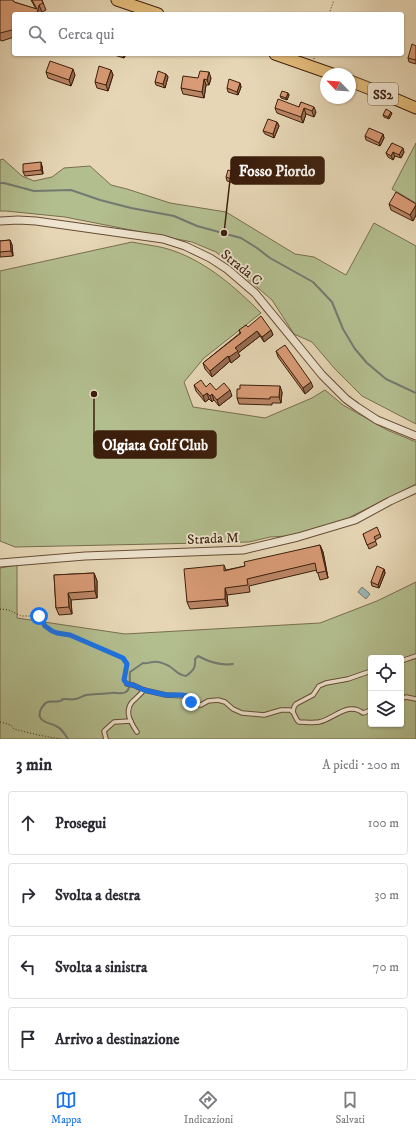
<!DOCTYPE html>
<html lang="it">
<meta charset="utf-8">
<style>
body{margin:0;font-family:"IM FELL DW Pica",serif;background:#f7f7f7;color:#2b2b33}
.controls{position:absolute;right:12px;bottom:12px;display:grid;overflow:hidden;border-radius:4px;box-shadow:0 1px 3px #0004}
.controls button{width:36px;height:36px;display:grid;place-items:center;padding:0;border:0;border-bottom:1px solid #e1e1e2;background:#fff;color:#2b2b33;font:20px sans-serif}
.compass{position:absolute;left:320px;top:68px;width:36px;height:36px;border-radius:50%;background:#fff;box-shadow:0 1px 3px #0004;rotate:295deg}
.stop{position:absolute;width:12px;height:12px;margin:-9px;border:3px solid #1a73e8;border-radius:50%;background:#fff}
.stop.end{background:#1a73e8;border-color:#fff;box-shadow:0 1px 4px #0008}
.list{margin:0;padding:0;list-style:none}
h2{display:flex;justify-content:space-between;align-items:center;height:52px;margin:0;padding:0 16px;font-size:17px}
h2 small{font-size:13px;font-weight:400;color:#7c7c81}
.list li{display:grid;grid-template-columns:26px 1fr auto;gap:12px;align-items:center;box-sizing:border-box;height:64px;margin:0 8px 8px;padding:0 8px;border:1px solid #e1e1e2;border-radius:4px}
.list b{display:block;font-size:15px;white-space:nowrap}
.list em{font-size:13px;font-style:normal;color:#7c7c81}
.icon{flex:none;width:22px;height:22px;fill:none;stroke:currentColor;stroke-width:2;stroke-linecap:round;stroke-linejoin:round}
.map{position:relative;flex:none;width:416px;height:739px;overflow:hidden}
.search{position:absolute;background:#fff;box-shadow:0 1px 3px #0004;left:12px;right:12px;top:12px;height:44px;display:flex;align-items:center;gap:10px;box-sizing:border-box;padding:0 14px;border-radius:4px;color:#7c7c81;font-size:15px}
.sheet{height:340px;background:#fff}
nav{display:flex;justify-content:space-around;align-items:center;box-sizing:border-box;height:56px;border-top:1px solid #e1e1e2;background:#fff;font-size:11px;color:#7c7c81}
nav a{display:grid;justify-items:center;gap:2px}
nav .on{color:#1a73e8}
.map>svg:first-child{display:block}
</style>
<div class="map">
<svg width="416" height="739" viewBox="0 0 416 739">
<rect width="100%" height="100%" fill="#e6d6b5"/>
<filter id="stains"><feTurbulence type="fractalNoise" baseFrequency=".005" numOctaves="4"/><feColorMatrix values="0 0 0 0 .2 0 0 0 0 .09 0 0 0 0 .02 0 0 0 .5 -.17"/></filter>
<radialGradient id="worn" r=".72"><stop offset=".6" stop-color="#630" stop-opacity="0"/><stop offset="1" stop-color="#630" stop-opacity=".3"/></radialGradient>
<!-- green -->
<g fill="#b3be8f" stroke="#786e4e" fill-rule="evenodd">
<path d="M416 143V203L392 189Z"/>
<path d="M3 159 22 176 34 181 52 177 64 168 90 166 111 185 127 189 170 203 226 212 295 254 314 257 346 275 374 223 416 246V424L362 396 335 369 312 342 294 334 272 300 216 252 192 242 65 217 6 211H0V160Z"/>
<path d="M132 242C146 245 161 246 174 251 208 263 236 288 261 313L204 358 184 382 193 407 265 418 312 398 325 390 343 405 387 430 416 442V484L352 516 321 534 270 537 249 542 15 547 0 541V271Z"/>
<path d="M17 565V618L125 634 320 623 377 601 416 582V739H0V568ZM371 658H401V724H371Z"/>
</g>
<!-- water -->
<path fill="#98b7b4" stroke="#737a71" d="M362 587 370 594 366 599 358 592Z"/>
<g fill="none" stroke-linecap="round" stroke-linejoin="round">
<!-- stream -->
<g stroke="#737a71" stroke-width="2">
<path d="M0 183H4L34 191 71 190 100 200 131 208 174 216 197 226 241 238 257 248 270 258 313 282 332 302 343 329 355 349 367 363 386 379 416 393"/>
<path d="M68 739C65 734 61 728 56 726 51 723 42 723 40 717 39 714 40 711 41 709 47 698 51 703 60 701 65 700 59 699 65 699 69 699 72 700 75 699 79 699 82 696 86 695 94 694 103 694 111 693 115 692 122 695 126 692 132 688 129 677 130 672L143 663C148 664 149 662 153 662 157 661 165 664 169 666 176 670 177 675 186 676 193 671 196 668 195 659L198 656C209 662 220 666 233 664"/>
</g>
<defs>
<g id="lane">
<path d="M401 661 416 656"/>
<path d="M127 684 133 685 144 690"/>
<path d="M401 699 406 697 416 699"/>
<path d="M293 712 294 707 296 704 313 695 319 686 326 683 348 679 371 671"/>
<path d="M137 732C131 723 124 712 132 702 136 698 140 695 144 690L166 695 186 696 195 704 201 705 208 701 218 700 225 702 233 709 242 713 264 715 281 710H290L293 712 297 720 299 722C305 722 313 723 319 722 334 719 348 701 363 713L371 710"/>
<path d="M106 739 104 731 114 722 131 721"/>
</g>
<g id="street">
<path d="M0 221 18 220 36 221 163 239 185 246 210 258 227 269 255 293 322 375 346 399 357 407 377 420 416 436"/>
<path d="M0 563 85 556 243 550 298 537 355 520 390 501 416 489"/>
</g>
<g id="primary">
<path d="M117 0 158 14"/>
<path d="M275 54 332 74"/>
<path d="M350 81 381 93 416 108"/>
</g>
</defs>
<!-- lane casing -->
<use href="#lane" stroke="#664d36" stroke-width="5.5"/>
<!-- street casing -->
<use href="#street" stroke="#664d36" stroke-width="9"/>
<!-- primary casing -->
<use href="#primary" stroke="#3c1f0c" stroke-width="13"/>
<!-- path -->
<g stroke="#3c1f0c" stroke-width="1" stroke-dasharray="1 2" stroke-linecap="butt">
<path d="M329 14 334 0"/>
<path d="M314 59 315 54"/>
<path d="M0 609 9 610 21 616H39L41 619 45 626 51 631 57 633 70 635 123 658 127 664 124 681"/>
<path d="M0 722 11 725 14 729 38 735 61 739"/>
</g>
<!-- lane -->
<use href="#lane" stroke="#efe4cf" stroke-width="3.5"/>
<!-- street -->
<use href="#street" stroke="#efe4cf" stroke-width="7"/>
<!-- primary -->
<use href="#primary" stroke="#e3bb7a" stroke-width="11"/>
</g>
<!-- wall -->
<g fill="#ba8565" stroke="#3c1f0c">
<path d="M0 0 14 2 36 9 31 0H42L46 10 42 12 14 14V37L2 41 0 40Z"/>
<path d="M416 46V64L409 62 408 58Z"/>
<path d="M111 54H126L124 58Z"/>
<path d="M111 70 113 75 108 91 97 88 95 82Z"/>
<path d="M46 72 75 75 71 86 48 78Z"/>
<path d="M166 74 168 77 165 88 156 85 155 82Z"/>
<path d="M198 78H211L209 85H206L204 98 183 94 181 88Z"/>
<path d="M240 83 241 87 238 95 228 92 227 88Z"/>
<path d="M288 93 289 95 287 100 281 98 280 96Z"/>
<path d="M301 102 316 112 314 117 306 114 303 123 277 113 275 108 299 107Z"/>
<path d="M392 113 389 119 384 117 383 115Z"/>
<path d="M277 122 279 126 274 138 265 134 263 131Z"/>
<path d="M383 134 384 138 380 146 366 140 365 136Z"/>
<path d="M392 143 404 152 401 158 395 156 393 160 388 157 386 153Z"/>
<path d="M42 166 43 174 25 176 23 172Z"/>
<path d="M226 177H240L237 184 227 181Z"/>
<path d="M389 204H416V215L413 221 391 210Z"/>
<path d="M10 240 12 245 13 256 0 257V241Z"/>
<path d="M248 327 271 330 273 335 264 342 260 336 238 353 240 356 231 363 230 361 212 377 205 369 203 363 240 333 239 330Z"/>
<path d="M276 351 313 387 305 394 278 357Z"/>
<path d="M194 385 206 387 232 396 219 406 214 400 212 402 209 399 205 402 196 391Z"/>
<path d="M282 392 281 403H272V405L239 404 237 398Z"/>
<path d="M363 534H380L381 537 375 540 377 545 369 549Z"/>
<path d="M320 545 323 552 328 578 320 580 317 570 249 586 250 592 227 595 228 606 190 609 187 602 224 565 226 570 245 566Z"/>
<path d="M384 569 385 573 379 588 372 586 371 582Z"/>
<path d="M94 573 97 581V598L71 600 72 614 59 615 56 608 54 575Z"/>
</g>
<!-- shaded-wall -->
<g fill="#976c52" stroke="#3c1f0c">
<path d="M39 5 42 12 41 14H37Z"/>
<path d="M122 54H126L124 58Z"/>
<path d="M73 69 75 75 71 86 69 80Z"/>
<path d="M111 70 113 75 108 91 106 85Z"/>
<path d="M209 72 211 78 209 85 207 80Z"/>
<path d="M166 74 168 77 165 88 163 84Z"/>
<path d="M204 79 206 85 204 98 202 92Z"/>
<path d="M240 83 241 87 238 95 237 92Z"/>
<path d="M288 93 289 95 287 100 286 98Z"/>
<path d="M314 107 316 112 314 117 312 111Z"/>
<path d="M304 108 306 114 303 123 301 117Z"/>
<path d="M391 112 392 113 389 119 388 117Z"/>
<path d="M277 122 279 126 274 138 273 134Z"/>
<path d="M383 134 384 138 380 146 379 143Z"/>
<path d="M403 148 404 152 401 158 399 155Z"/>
<path d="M393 152 395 156 393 160 391 156Z"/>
<path d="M41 162 42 166 43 174 41 170Z"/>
<path d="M238 173 240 177 237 184 236 181Z"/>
<path d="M416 205V215L413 221 410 215Z"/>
<path d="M10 240 12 245 13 256 11 251Z"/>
<path d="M271 330 273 335 264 342 262 337Z"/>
<path d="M257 331 260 336 238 353 240 356 231 363 229 357 235 348Z"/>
<path d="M228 356 230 361 212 377 210 371Z"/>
<path d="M311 382 313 387 305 394 303 388Z"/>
<path d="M280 386 282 392 281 403 279 397Z"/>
<path d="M230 390 232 396 219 406 217 400Z"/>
<path d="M207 393 209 399 205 402 203 396Z"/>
<path d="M212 394 214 400 212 402 210 396Z"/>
<path d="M320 545 323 552 328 578 326 571Z"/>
<path d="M384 569 385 573 379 588 378 585Z"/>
<path d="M94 573 97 581V598L95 591Z"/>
<path d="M225 588 227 595 228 606 225 599Z"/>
<path d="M68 593 71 600 72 614 69 607Z"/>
</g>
<!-- building -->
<g fill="#d89b75" stroke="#3c1f0c">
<path d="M0 0H13L14 2 37 9 32 0H42L43 3 39 5 37 14H14V30H12L0 33Z"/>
<path d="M412 44 416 46V60L408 58Z"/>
<path d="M50 61 73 69 69 80 46 72Z"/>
<path d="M99 66 111 70 106 85 95 82Z"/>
<path d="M158 71 166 74 163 84 155 82Z"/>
<path d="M200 71 209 72 207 80 204 79 202 92 181 88 183 76 198 78Z"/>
<path d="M229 79 240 83 237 92 227 88Z"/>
<path d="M282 91 288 93 286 98 280 96Z"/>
<path d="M278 99 299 107 301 102 314 107 312 111 304 108 301 117 275 108Z"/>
<path d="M386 109 391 112 388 117 383 115Z"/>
<path d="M268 119 277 122 273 134 263 131Z"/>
<path d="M369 128 383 134 379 143 365 136Z"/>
<path d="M392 143 403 148 399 155 393 152 391 156 386 153Z"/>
<path d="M41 162V170L23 172V164Z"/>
<path d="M228 170 238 173 236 181 226 177Z"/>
<path d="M396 192 416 204V205L410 215 389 204Z"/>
<path d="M10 240 11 251 0 252V241Z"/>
<path d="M261 316 271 330 262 337 257 331 235 348 238 351 229 357 228 356 210 371 203 363 241 333 239 330 246 325 248 327Z"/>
<path d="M285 345 311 382 303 388 276 351Z"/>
<path d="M201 380 206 387 210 383 216 390 224 383 230 390 217 400 212 394 210 396 207 393 203 396 194 385Z"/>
<path d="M240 385 280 386 279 397H270V399L237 398V389H240Z"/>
<path d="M377 527 380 534 374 537 376 541 367 545 363 534Z"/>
<path d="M320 545 326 571 317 573 315 563 247 579 248 585 225 588V599L187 602 184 569 224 565V571L245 566 244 562Z"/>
<path d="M377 566 384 569 378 585 371 582Z"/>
<path d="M94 573 95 591 68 593 69 607 56 608 54 575Z"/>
</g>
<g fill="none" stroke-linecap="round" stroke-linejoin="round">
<!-- route -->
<path stroke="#1a73e8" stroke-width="5" d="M39 616 41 619 45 626 52 631 57 633 70 635 123 658 127 664 124 680 127 684 133 685 144 690 166 695H182L186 696 191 702"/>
</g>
<g text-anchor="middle" stroke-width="3.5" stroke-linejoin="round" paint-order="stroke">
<!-- shield labels -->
<rect fill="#efe4cf" stroke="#725a46" stroke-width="1" x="368" y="83" width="30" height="22" rx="3"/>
<g font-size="13" font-weight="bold" fill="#3c1f0c">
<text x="383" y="99">SS2</text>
</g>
<!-- street labels -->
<g font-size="14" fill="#3c1f0c" stroke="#efe4cf">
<text transform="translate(242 267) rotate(39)" y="5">Strada C</text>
<text transform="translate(213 538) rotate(-2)" y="5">Strada M</text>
</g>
</g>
<!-- callouts -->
<path fill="none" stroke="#3c1f0c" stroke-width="1.5" d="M224 233L231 171M94 394L94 444"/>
<g fill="#3c1f0c" stroke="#efe4cf" stroke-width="1.5">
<circle cx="224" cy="233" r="4"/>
<circle cx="94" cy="394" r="4"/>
</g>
<g fill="#3c1f0c" stroke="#3c1f0c" stroke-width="1.5">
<rect x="231" y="157" width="93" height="27" rx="4"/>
<rect x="94" y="431" width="122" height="27" rx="4"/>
</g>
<g font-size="15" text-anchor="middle" font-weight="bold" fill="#fff">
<text x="277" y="176">Fosso Piordo</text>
<text x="155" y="450">Olgiata Golf Club</text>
</g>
<rect width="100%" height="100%" filter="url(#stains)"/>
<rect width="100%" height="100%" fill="url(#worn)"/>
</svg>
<div class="controls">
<button><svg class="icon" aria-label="locate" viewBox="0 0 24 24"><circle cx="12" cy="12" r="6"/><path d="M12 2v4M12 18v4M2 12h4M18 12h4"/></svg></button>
<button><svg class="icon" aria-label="layers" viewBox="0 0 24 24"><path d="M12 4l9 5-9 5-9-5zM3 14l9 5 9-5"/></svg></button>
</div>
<svg class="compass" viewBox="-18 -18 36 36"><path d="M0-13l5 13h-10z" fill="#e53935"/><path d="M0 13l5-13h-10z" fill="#7c7c81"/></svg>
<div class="stop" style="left:39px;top:616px"></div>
<div class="stop end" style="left:191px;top:702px"></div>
<div class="search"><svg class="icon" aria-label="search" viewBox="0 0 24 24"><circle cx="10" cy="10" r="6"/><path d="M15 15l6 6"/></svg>Cerca qui</div>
</div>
<section class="sheet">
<h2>3 min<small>A piedi · 200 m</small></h2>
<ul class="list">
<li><svg class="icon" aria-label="ahead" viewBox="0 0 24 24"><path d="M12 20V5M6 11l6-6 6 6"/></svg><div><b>Prosegui</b></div><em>100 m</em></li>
<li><svg class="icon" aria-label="right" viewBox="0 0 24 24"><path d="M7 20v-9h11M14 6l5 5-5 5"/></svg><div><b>Svolta a destra</b></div><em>30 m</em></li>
<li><svg class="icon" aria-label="left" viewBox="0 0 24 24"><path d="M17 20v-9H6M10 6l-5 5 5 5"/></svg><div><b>Svolta a sinistra</b></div><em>70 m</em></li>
<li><svg class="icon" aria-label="arrive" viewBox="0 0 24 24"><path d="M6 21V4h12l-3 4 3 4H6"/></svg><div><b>Arrivo a destinazione</b></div></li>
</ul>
</section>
<nav>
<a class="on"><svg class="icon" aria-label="map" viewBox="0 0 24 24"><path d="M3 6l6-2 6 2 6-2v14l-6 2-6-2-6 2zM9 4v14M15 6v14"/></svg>Mappa</a>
<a><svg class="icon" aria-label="directions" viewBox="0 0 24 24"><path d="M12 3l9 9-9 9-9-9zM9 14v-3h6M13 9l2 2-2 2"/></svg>Indicazioni</a>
<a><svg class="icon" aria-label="saved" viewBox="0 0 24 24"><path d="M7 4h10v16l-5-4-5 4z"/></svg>Salvati</a>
</nav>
